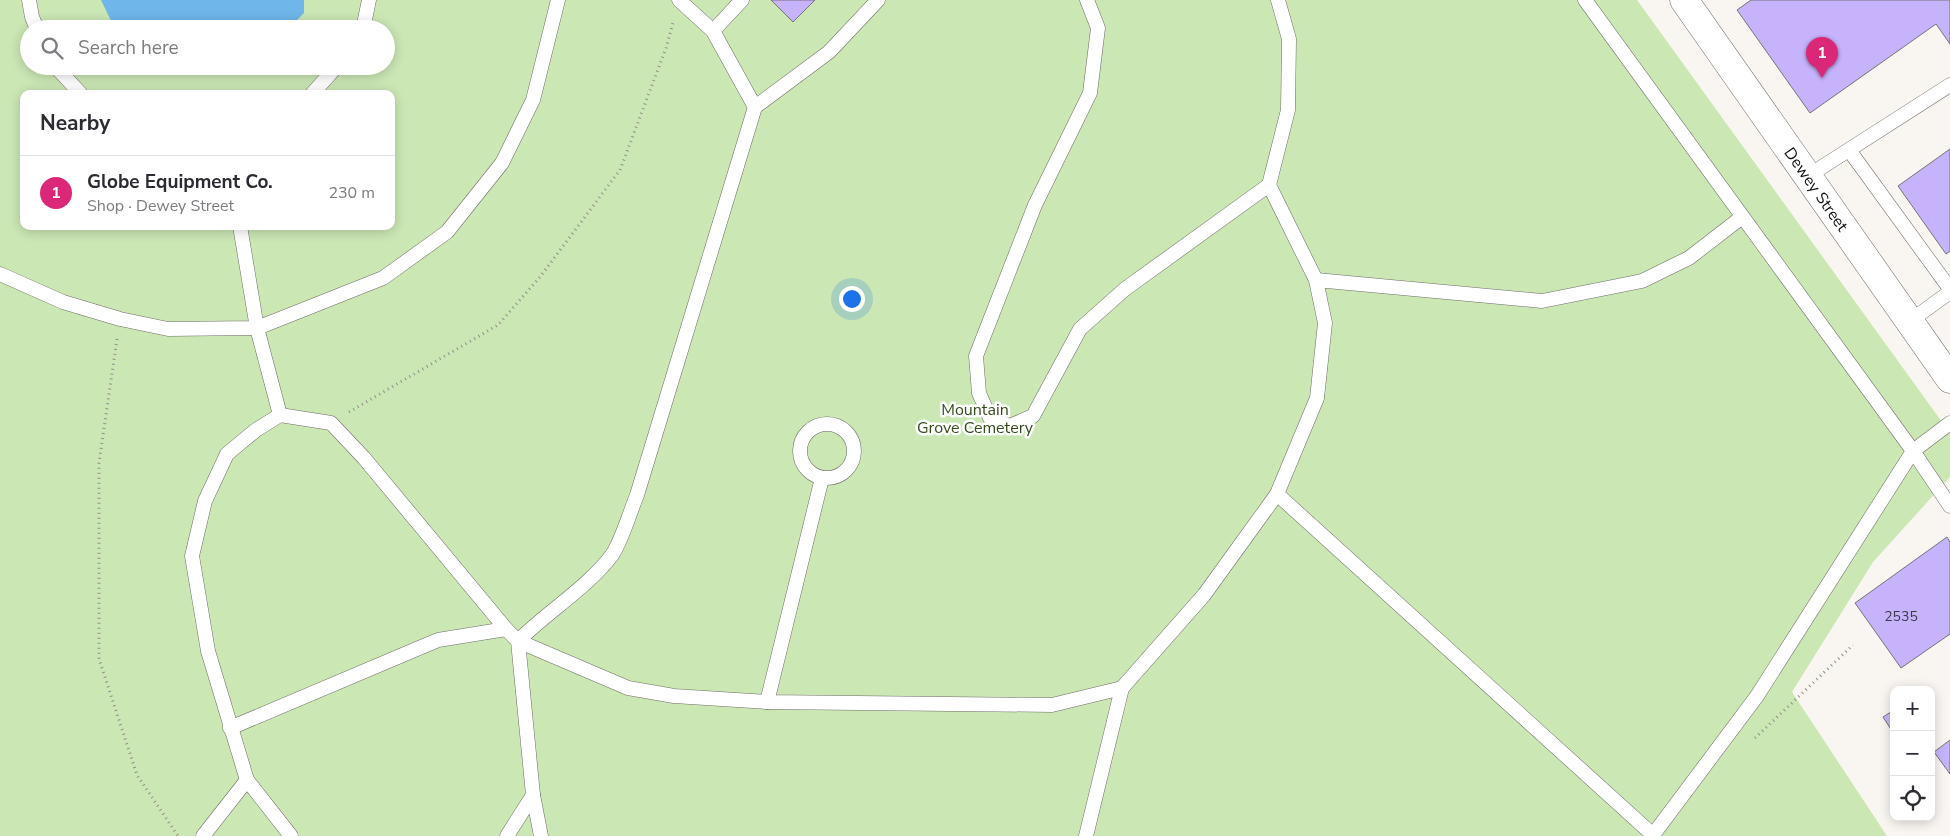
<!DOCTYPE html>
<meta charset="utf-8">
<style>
body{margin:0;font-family:"Nunito Sans",sans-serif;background:#f2f2f3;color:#2b2b33}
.controls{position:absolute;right:15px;bottom:15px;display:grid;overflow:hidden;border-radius:10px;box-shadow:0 2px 12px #0003}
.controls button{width:45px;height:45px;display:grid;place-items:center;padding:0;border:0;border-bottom:1px solid #e1e1e2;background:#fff;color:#2b2b33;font:25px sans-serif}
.you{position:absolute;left:851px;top:298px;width:18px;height:18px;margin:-12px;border:4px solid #fff;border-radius:50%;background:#1a73e8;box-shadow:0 0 0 8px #1a73e833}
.badge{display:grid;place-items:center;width:32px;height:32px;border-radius:50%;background:#db2777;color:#fff;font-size:16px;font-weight:700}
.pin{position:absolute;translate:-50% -41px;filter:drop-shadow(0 1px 2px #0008)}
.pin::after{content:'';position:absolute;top:26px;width:18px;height:15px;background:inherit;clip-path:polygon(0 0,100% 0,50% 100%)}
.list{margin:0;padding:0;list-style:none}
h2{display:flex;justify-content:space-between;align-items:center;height:65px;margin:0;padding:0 20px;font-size:21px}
h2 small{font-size:16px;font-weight:400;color:#7c7c81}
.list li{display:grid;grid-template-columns:32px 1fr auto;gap:15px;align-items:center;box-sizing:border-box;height:75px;padding:0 20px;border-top:1px solid #e1e1e2}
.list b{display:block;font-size:19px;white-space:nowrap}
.list p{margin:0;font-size:16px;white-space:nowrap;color:#7c7c81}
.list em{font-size:16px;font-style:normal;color:#7c7c81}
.icon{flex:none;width:28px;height:28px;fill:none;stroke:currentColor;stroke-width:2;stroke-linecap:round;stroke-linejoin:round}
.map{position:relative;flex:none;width:1950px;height:836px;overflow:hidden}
.search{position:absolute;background:#fff;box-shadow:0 2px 12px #0003;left:20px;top:20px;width:375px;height:55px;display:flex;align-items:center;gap:12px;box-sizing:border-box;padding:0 18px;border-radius:28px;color:#7c7c81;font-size:19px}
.panel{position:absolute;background:#fff;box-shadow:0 2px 12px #0003;left:20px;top:90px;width:375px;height:140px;border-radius:10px}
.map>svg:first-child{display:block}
</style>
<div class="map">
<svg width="1950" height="836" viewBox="0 0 1950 836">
<rect width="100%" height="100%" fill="#f9f5f1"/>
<!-- green -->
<path fill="#cbe7b4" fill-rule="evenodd" d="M0 0H1637L1950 433V477L1873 562 1792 692 1887 836H0ZM29 29H386V66H29ZM24 94H391V226H24Z"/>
<!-- water -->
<path fill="#6fb6ea" d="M101 0H304V13L288 29H115Z"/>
<!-- building -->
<g fill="#c7b3fc" stroke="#757378">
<path d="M771 0H815L793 22Z"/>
<path d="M1751 0H1950V44L1936 24 1810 113 1737 10Z"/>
<path d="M1950 149V251L1946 254 1898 186Z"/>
<path d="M1947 537 1950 542V634L1901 668 1855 603Z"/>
<path d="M1894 710V734L1883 717Z"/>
<path d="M1950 740V774L1934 752Z"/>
</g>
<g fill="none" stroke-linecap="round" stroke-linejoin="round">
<defs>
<g id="lane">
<path d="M29 0 32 17 37 29"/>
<path d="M679 0 713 31 755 107"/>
<path d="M878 0 829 52 755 107 637 495C630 512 622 540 612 555 588 587 547 612 518 641L628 688 674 696 767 702 1052 705 1122 688 1086 836"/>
<path d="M1087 0 1098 28 1090 93 1035 205 976 356 979 393 990 418 1010 426 1033 416 1080 329 1125 289 1269 185 1316 280 1325 323 1317 398 1277 494 1653 835 1757 696 1913 451 1585 0"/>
<path d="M363 29 369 0"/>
<path d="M713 31 742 0"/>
<path d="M55 66 81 94"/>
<path d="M312 94 337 66"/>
<path d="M1849 150 1950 289"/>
<path d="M1808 176 1950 85"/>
<path d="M1269 185 1288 110 1289 39 1278 0"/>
<path d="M240 226 257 328 280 415"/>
<path d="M0 274 63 302 120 319 168 329 257 328 383 278 447 232 502 163 533 100 558 0"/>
<path d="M1316 280 1542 301 1642 281 1689 258 1742 217"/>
<path d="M1910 321 1950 292"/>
<path d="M1950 423 1913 451 1950 506"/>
<circle cx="827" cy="451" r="27"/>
<path d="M1122 688 1204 595 1277 494"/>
<path d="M767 702 822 478"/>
<path d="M230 728 438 640 506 629"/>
<path d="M203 836 247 780"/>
<path d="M291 836 247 780 208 651 192 556 205 501 227 454 256 430 280 415 331 423 364 458 506 629 518 641 533 795 541 836"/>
<path d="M507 836 533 795"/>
</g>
<g id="secondary">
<path id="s1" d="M1684 0 1950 379"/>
</g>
</defs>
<!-- lane casing -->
<use href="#lane" stroke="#6f6c68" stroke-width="15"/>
<!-- secondary casing -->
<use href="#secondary" stroke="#6f6c68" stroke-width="29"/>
<!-- path -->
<g stroke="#928e8c" stroke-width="3" stroke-dasharray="1 4" stroke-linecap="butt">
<path d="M117 339 99 463V659L137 775 178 836"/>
<path d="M349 412 498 325 540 277 620 170 666 48 673 23"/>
<path d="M1755 738 1853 645"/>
</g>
<!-- lane -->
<use href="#lane" stroke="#fff" stroke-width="14"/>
<!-- secondary -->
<use href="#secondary" stroke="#fff" stroke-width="28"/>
</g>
<g text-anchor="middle" stroke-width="5" stroke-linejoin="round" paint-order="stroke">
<!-- number labels -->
<g font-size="14" fill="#3f394a">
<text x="1901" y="621">2535</text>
</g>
<!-- street labels -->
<g font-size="16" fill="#12100f" stroke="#fff">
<text dy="6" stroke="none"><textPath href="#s1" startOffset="231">Dewey Street</textPath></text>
</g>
<!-- park labels -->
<g font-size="16" fill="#334b19" stroke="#fff">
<text x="975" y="415">Mountain<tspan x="975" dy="18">Grove Cemetery</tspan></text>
</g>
</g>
</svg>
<div class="controls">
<button>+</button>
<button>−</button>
<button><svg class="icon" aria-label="locate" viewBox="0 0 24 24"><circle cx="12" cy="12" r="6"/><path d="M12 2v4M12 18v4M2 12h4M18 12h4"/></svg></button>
</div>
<div class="you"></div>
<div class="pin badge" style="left:1822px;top:78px">1</div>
<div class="search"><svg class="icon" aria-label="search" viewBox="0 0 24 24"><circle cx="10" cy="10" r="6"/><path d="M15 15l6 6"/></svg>Search here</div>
<section class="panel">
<h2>Nearby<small></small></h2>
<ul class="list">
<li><span class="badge">1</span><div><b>Globe Equipment Co.</b><p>Shop · Dewey Street</p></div><em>230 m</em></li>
</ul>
</section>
</div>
